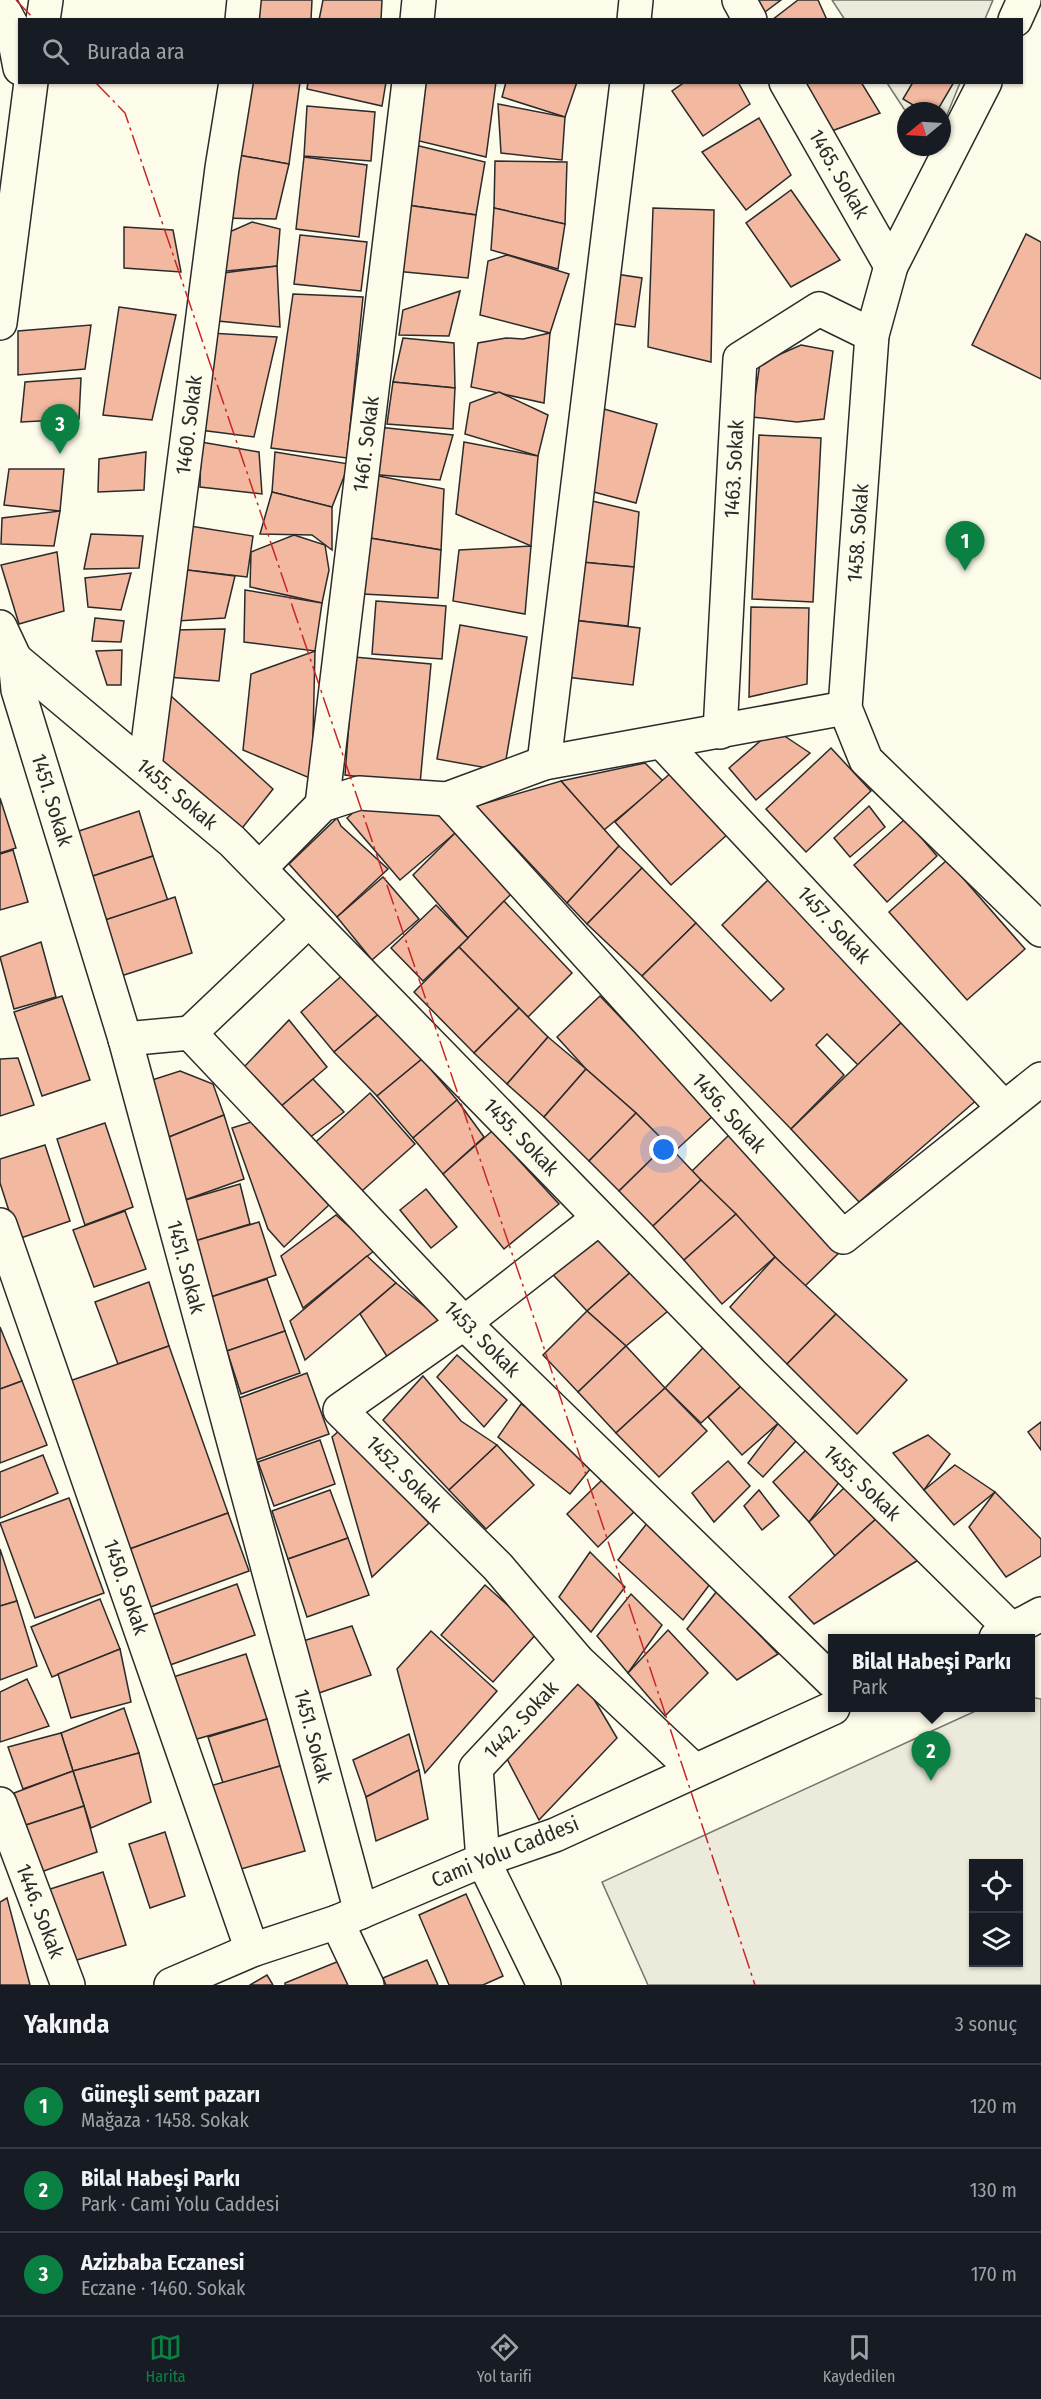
<!DOCTYPE html>
<html lang="tr">
<meta charset="utf-8">
<style>
body{margin:0;font-family:"Fira Sans Condensed",sans-serif;background:#20242c;color:#f1f3f6}
.controls{position:absolute;right:18px;bottom:18px;display:grid;overflow:hidden;border-radius:0px;box-shadow:0 2px 4px #0004}
.controls button{width:54px;height:54px;display:grid;place-items:center;padding:0;border:0;border-bottom:2px solid #363941;background:#171b24;color:#f1f3f6;font:30px sans-serif}
.compass{position:absolute;left:897px;top:102px;width:54px;height:54px;border-radius:50%;background:#171b24;box-shadow:0 2px 4px #0004;rotate:252deg}
.you{position:absolute;left:664px;top:1150px;width:21px;height:21px;margin:-15px;border:4px solid #fff;border-radius:50%;background:#1a73e8;box-shadow:0 0 0 9px #1a73e833}
.badge{display:grid;place-items:center;width:39px;height:39px;border-radius:50%;background:#0b8043;color:#fff;font-size:20px;font-weight:700}
.pin{position:absolute;translate:-50% -50px;filter:drop-shadow(0 2px 3px #0008)}
.pin::after{content:'';position:absolute;top:32px;width:21px;height:18px;background:inherit;clip-path:polygon(0 0,100% 0,50% 100%)}
.popup{position:absolute;left:828px;top:1634px;width:207px;height:78px;box-sizing:border-box;display:grid;place-content:center;border-radius:0px;background:#171b24;filter:drop-shadow(0 2px 4px #0005);font-size:20px;white-space:nowrap;color:#9ea1a6}
.popup b{font-size:22px;color:#f1f3f6}
.popup::after{content:'';position:absolute;left:50%;top:100%;margin-left:-12px;border:12px solid transparent;border-top-color:#171b24}
.list{margin:0;padding:0;list-style:none}
h2{display:flex;justify-content:space-between;align-items:center;height:78px;margin:0;padding:0 24px;font-size:26px}
h2 small{font-size:20px;font-weight:400;color:#9ea1a6}
.list li{display:grid;grid-template-columns:39px 1fr auto;gap:18px;align-items:center;box-sizing:border-box;height:84px;padding:0 24px;border-top:2px solid #363941}
.list b{display:block;font-size:22px;white-space:nowrap}
.list p{margin:0;font-size:20px;white-space:nowrap;color:#9ea1a6}
.list em{font-size:20px;font-style:normal;color:#9ea1a6}
.icon{flex:none;width:33px;height:33px;fill:none;stroke:currentColor;stroke-width:2;stroke-linecap:round;stroke-linejoin:round}
.map{position:relative;flex:none;width:1041px;height:1985px;overflow:hidden}
.search{position:absolute;background:#171b24;box-shadow:0 2px 4px #0004;left:18px;right:18px;top:18px;height:66px;display:flex;align-items:center;gap:15px;box-sizing:border-box;padding:0 21px;border-radius:0px;color:#9ea1a6;font-size:22px}
.sheet{height:330px;background:#171b24}
nav{display:flex;justify-content:space-around;align-items:center;box-sizing:border-box;height:84px;border-top:2px solid #363941;background:#171b24;font-size:16px;color:#9ea1a6}
nav a{display:grid;justify-items:center;gap:3px}
nav .on{color:#0b8043}
.map>svg:first-child{display:block}
</style>
<div class="map">
<svg width="1041" height="1985" viewBox="0 0 1041 1985">
<rect width="100%" height="100%" fill="#fdfbea"/>
<!-- green -->
<g fill="#ecebdb" stroke="#74746e" stroke-width="1.5" fill-rule="evenodd">
<path d="M832 0H993L985 19 845 20Z"/>
<path d="M887 83H960L942 127V111L906 112Z"/>
<path d="M1030 1697 1041 1699V1985H648L602 1882 982 1708H1030ZM974 1864H1018V1962H974Z"/>
</g>
<!-- building -->
<g fill="#f2b8a0" stroke="#2b2b2b" stroke-width="1.5">
<path d="M255 0H312L311 20 256 19Z"/>
<path d="M323 0H382L381 20H319Z"/>
<path d="M756 0H781L765 12Z"/>
<path d="M798 0H818L827 20H772Z"/>
<path d="M239 82H300L289 164 227 153Z"/>
<path d="M308 82H386L382 106 307 89Z"/>
<path d="M419 82H496L486 157 415 140Z"/>
<path d="M506 82H577L565 117 502 97Z"/>
<path d="M685 82H738L750 104 703 136 672 91Z"/>
<path d="M798 82H861L880 113 829 132Z"/>
<path d="M913 82H954L937 111H923L903 99Z"/>
<path d="M498 104 565 117 562 160 501 153Z"/>
<path d="M307 106 375 112 371 161 304 156Z"/>
<path d="M759 118 791 175 746 210 702 152Z"/>
<path d="M411 144 485 162 476 215 400 204Z"/>
<path d="M227 153 289 164 276 219 222 218Z"/>
<path d="M304 157 367 165 359 237 296 229Z"/>
<path d="M495 161 567 162 565 224 494 208Z"/>
<path d="M791 190 840 260 791 287 746 223Z"/>
<path d="M400 204 476 215 468 278 395 271Z"/>
<path d="M494 208 565 224 558 269 491 250Z"/>
<path d="M653 208 714 210 711 362 648 347Z"/>
<path d="M252 222 280 229 277 266 217 272 218 237Z"/>
<path d="M124 227 173 230 181 272 124 268Z"/>
<path d="M1026 234 1041 242V379L972 345Z"/>
<path d="M300 235 367 242 361 291 294 284Z"/>
<path d="M507 255 569 274 550 333 480 315 488 261Z"/>
<path d="M277 266 280 327 218 321 223 273Z"/>
<path d="M609 273 642 278 635 327 601 322Z"/>
<path d="M460 291 449 336 399 335 403 310Z"/>
<path d="M293 294 363 297 347 458 271 448Z"/>
<path d="M119 307 176 315 152 420 103 415Z"/>
<path d="M91 325 85 369 18 375V331Z"/>
<path d="M210 333 277 337 254 437 200 430Z"/>
<path d="M550 333 544 403 471 387 478 343 506 338 523 339Z"/>
<path d="M403 338 454 343 455 388 393 382Z"/>
<path d="M801 345 833 351 824 419 797 422 752 417 760 363Z"/>
<path d="M81 378 79 419 21 422 25 382Z"/>
<path d="M393 382 455 388 453 429 387 424Z"/>
<path d="M499 392 548 415 538 456 465 434 470 403Z"/>
<path d="M604 409 657 424 636 503 582 489Z"/>
<path d="M378 427 453 435 440 480 368 474Z"/>
<path d="M759 435 821 438 813 602 752 599Z"/>
<path d="M201 442 259 452 262 494 200 487Z"/>
<path d="M464 442 538 456 531 546 456 514Z"/>
<path d="M146 452 144 490 98 492 99 459Z"/>
<path d="M275 452 349 464 332 507 272 492Z"/>
<path d="M9 469H64L60 511 4 505Z"/>
<path d="M374 475 444 489 441 550 364 537Z"/>
<path d="M272 492 332 507V550L312 535 260 534Z"/>
<path d="M588 500 639 512 634 567 581 562Z"/>
<path d="M60 511 54 546 1 544 2 518Z"/>
<path d="M190 526 253 536 247 577 187 570Z"/>
<path d="M91 534 143 536 139 568 84 569Z"/>
<path d="M294 535 325 545 329 570 322 603 250 587 251 552Z"/>
<path d="M364 537 441 550 438 598 363 594Z"/>
<path d="M531 546 525 614 453 601 459 550Z"/>
<path d="M57 552 64 611 19 624 1 565Z"/>
<path d="M581 562 634 567 628 626 572 620Z"/>
<path d="M187 570 235 576 225 618 177 621Z"/>
<path d="M131 573 121 610 88 607 85 578Z"/>
<path d="M245 590 322 603 315 651 244 642Z"/>
<path d="M376 601 446 606 442 659 372 654Z"/>
<path d="M751 607 809 608 807 684 749 697Z"/>
<path d="M95 618 124 621 121 642 92 641Z"/>
<path d="M572 620 640 628 633 685 566 677Z"/>
<path d="M460 625 527 637 504 771 437 759Z"/>
<path d="M225 629 219 681 167 677 173 630Z"/>
<path d="M122 650 121 685H107L96 651Z"/>
<path d="M315 651 312 779 243 750 251 674Z"/>
<path d="M354 657 431 664 420 784 345 775Z"/>
<path d="M171 696 273 789 232 841 153 764Z"/>
<path d="M774 729 810 753 756 800 729 768Z"/>
<path d="M831 748 871 791 806 852 766 809Z"/>
<path d="M645 763 663 781 604 830 561 781Z"/>
<path d="M673 771 728 834 671 885 615 822Z"/>
<path d="M561 781 619 846 567 903 476 806Z"/>
<path d="M0 798 16 848 0 853Z"/>
<path d="M366 801 440 805 460 829 400 880 347 818Z"/>
<path d="M869 806 885 827 850 857 834 838Z"/>
<path d="M139 811 153 856 87 878 73 833Z"/>
<path d="M337 818 341 826 388 869 337 917 289 864Z"/>
<path d="M905 819 937 856 887 902 854 865Z"/>
<path d="M455 833 511 894 468 938 413 875Z"/>
<path d="M619 846 642 868 587 924 567 903Z"/>
<path d="M13 850 28 902 0 910V854Z"/>
<path d="M153 856 168 901 102 921 87 878Z"/>
<path d="M947 860 1025 949 967 1000 889 912Z"/>
<path d="M642 868 696 923 642 976 587 924Z"/>
<path d="M383 877 419 919 372 960 337 917Z"/>
<path d="M769 879 906 1018 858 1065 827 1034 816 1045 844 1075 791 1129 642 976 696 923 771 1001 784 989 722 925Z"/>
<path d="M175 897 192 953 118 977 102 921Z"/>
<path d="M504 901 572 973 528 1017 459 947Z"/>
<path d="M436 905 468 938 423 981 391 948Z"/>
<path d="M41 942 56 997 14 1009 0 957Z"/>
<path d="M459 947 519 1008 474 1053 414 992Z"/>
<path d="M346 972 381 1012 334 1052 301 1012Z"/>
<path d="M62 996 90 1080 42 1096 14 1012Z"/>
<path d="M600 996 714 1115 674 1152 636 1113 586 1069 557 1037Z"/>
<path d="M519 1008 548 1037 507 1084 474 1053Z"/>
<path d="M381 1012 422 1059 377 1096 334 1052Z"/>
<path d="M906 1018 979 1098 859 1202 791 1129Z"/>
<path d="M289 1020 327 1067 279 1108 244 1067Z"/>
<path d="M548 1037 586 1069 544 1117 507 1084Z"/>
<path d="M18 1058 34 1105 0 1116V1059Z"/>
<path d="M422 1059 457 1100 413 1138 377 1096Z"/>
<path d="M586 1069 636 1113 589 1161 544 1117Z"/>
<path d="M180 1071 213 1084 224 1115 164 1139 149 1081Z"/>
<path d="M313 1079 344 1112 305 1141 279 1108Z"/>
<path d="M370 1093 415 1144 354 1198 309 1148Z"/>
<path d="M457 1100 484 1137 443 1174 413 1138Z"/>
<path d="M636 1113 667 1144 619 1191 589 1161Z"/>
<path d="M224 1115 244 1179 182 1201 164 1139Z"/>
<path d="M251 1122 329 1205 284 1247 268 1229 232 1128Z"/>
<path d="M105 1123 133 1207 85 1225 57 1139Z"/>
<path d="M492 1131 559 1204 504 1249 443 1174Z"/>
<path d="M731 1133 843 1249 804 1287 692 1171Z"/>
<path d="M667 1144 701 1180 653 1226 619 1191Z"/>
<path d="M45 1145 70 1221 18 1239 0 1183V1159Z"/>
<path d="M701 1180 736 1214 684 1260 653 1226Z"/>
<path d="M240 1184 250 1224 195 1241 182 1201Z"/>
<path d="M426 1189 457 1227 431 1248 400 1210Z"/>
<path d="M125 1211 146 1269 94 1287 73 1230Z"/>
<path d="M736 1214 775 1257 722 1304 684 1260Z"/>
<path d="M336 1215 375 1250 303 1308 281 1256Z"/>
<path d="M259 1222 276 1275 211 1297 195 1241Z"/>
<path d="M593 1223 642 1262 587 1311 542 1263Z"/>
<path d="M367 1256 396 1283 305 1360 290 1321Z"/>
<path d="M775 1257 836 1314 787 1364 730 1307Z"/>
<path d="M642 1262 680 1301 626 1346 587 1311Z"/>
<path d="M267 1279 285 1331 227 1351 211 1297Z"/>
<path d="M149 1282 169 1346 118 1364 95 1302Z"/>
<path d="M396 1283 441 1320 388 1358 360 1314Z"/>
<path d="M587 1311 626 1346 578 1392 543 1355Z"/>
<path d="M836 1314 907 1380 857 1434 787 1364Z"/>
<path d="M0 1327 22 1381 0 1389Z"/>
<path d="M285 1331 300 1373 241 1394 227 1351Z"/>
<path d="M714 1336 753 1375 701 1423 665 1388Z"/>
<path d="M169 1346 228 1513 127 1550 67 1382Z"/>
<path d="M626 1346 665 1388 616 1433 578 1392Z"/>
<path d="M457 1355 507 1400 484 1427 437 1377Z"/>
<path d="M307 1373 329 1434 256 1460 234 1400Z"/>
<path d="M753 1375 790 1413 742 1455 708 1417Z"/>
<path d="M423 1376 461 1421 497 1445 449 1490 383 1420Z"/>
<path d="M22 1381 47 1445 0 1463V1389Z"/>
<path d="M665 1388 707 1431 659 1477 616 1433Z"/>
<path d="M521 1404 600 1457 570 1494 498 1437Z"/>
<path d="M780 1421 797 1440 763 1477 748 1463Z"/>
<path d="M1041 1422V1450L1028 1432Z"/>
<path d="M340 1430 429 1523 372 1577 332 1437Z"/>
<path d="M928 1435 950 1454 924 1490 893 1453Z"/>
<path d="M320 1440 335 1484 274 1506 258 1462Z"/>
<path d="M497 1445 534 1485 486 1529 449 1490Z"/>
<path d="M806 1450 840 1481 809 1522 773 1482Z"/>
<path d="M43 1455 58 1493 0 1518V1472Z"/>
<path d="M728 1461 750 1486 714 1522 692 1493Z"/>
<path d="M955 1465 995 1492 954 1525 924 1490Z"/>
<path d="M604 1478 638 1508 598 1547 567 1514Z"/>
<path d="M846 1486 877 1518 835 1556 809 1522Z"/>
<path d="M330 1490 348 1538 288 1559 272 1511Z"/>
<path d="M759 1490 779 1516 762 1530 744 1506Z"/>
<path d="M995 1492 1041 1539V1556L1006 1577 969 1527Z"/>
<path d="M69 1498 104 1593 35 1618 0 1523Z"/>
<path d="M228 1513 249 1571 148 1608 127 1550Z"/>
<path d="M877 1518 920 1559 814 1624 789 1597Z"/>
<path d="M648 1522 710 1584 683 1620 618 1560Z"/>
<path d="M348 1538 369 1595 307 1617 288 1559Z"/>
<path d="M0 1549 17 1601 0 1606Z"/>
<path d="M590 1552 625 1587 591 1632 559 1597Z"/>
<path d="M237 1584 255 1635 170 1665 152 1615Z"/>
<path d="M485 1585 538 1632 493 1682 441 1635Z"/>
<path d="M717 1591 778 1654 737 1680 687 1629Z"/>
<path d="M631 1594 662 1625 628 1673 597 1636Z"/>
<path d="M100 1599 120 1649 52 1677 31 1627Z"/>
<path d="M17 1601 37 1666 0 1680V1606Z"/>
<path d="M352 1626 371 1675 319 1693 303 1641Z"/>
<path d="M668 1630 708 1673 665 1716 628 1673Z"/>
<path d="M431 1631 497 1691 425 1773 397 1669Z"/>
<path d="M120 1649 131 1702 71 1718 58 1674Z"/>
<path d="M246 1654 267 1719 190 1741 170 1678Z"/>
<path d="M27 1679 49 1726 0 1742V1692Z"/>
<path d="M582 1679 617 1738 539 1820 506 1757Z"/>
<path d="M124 1708 139 1753 73 1771 61 1733Z"/>
<path d="M267 1719 280 1766 223 1783 208 1737Z"/>
<path d="M61 1733 73 1771 23 1789 8 1747Z"/>
<path d="M409 1734 419 1770 366 1797 353 1760Z"/>
<path d="M139 1753 151 1802 91 1828 73 1771Z"/>
<path d="M280 1766 305 1851 234 1871 210 1786Z"/>
<path d="M419 1770 428 1819 376 1841 366 1797Z"/>
<path d="M73 1771 84 1806 26 1825 14 1793Z"/>
<path d="M84 1806 97 1852 41 1872 26 1825Z"/>
<path d="M165 1832 185 1896 150 1908 129 1844Z"/>
<path d="M103 1872 126 1945 64 1964 41 1892Z"/>
<path d="M466 1894 503 1976 483 1985H449L419 1915Z"/>
<path d="M7 1898 30 1985H0V1902Z"/>
<path d="M344 1959 355 1985H285V1983Z"/>
<path d="M427 1960 438 1985H386L383 1978Z"/>
<path d="M267 1975 273 1985H250Z"/>
</g>
<g fill="none" stroke-linecap="round" stroke-linejoin="round">
<defs>
<g id="minor">
<path d="M739 0 750 20"/>
<path d="M0 4 12 26 20 68"/>
<path d="M43 20 46 0"/>
<path d="M242 20 244 0"/>
<path d="M417 20 419 0"/>
<path d="M634 20 636 0"/>
<path d="M1015 20 1024 0"/>
<path d="M786 82 891 266"/>
<path d="M985 82 891 266 872 335 845 708 866 760 1041 930"/>
<path d="M0 323 31 82"/>
<path d="M0 627 15 659 18 690 125 1039 361 1912"/>
<path d="M15 659 232 841 753 1375 1013 1631"/>
<path d="M720 732 740 359 819 309 872 335"/>
<path d="M663 743 1004 1108"/>
<path d="M544 763 627 82"/>
<path d="M145 767 222 168 236 82"/>
<path d="M447 799 843 1237 1041 1079"/>
<path d="M322 805 409 82"/>
<path d="M260 868 322 805 359 793 447 799 544 763 845 708"/>
<path d="M190 1033 309 920"/>
<path d="M125 1039 190 1033 464 1323 832 1681"/>
<path d="M599 1218 464 1323 340 1410 498 1567 577 1660 693 1769"/>
<path d="M0 1225 252 1950"/>
<path d="M0 1804 68 1985"/>
<path d="M337 1922 367 1985"/>
<path d="M544 1985 483 1860 476 1768 577 1660"/>
</g>
<g id="tertiary">
<path d="M996 1638 1041 1614"/>
<path d="M171 1985 252 1950 337 1922 483 1860 555 1835 833 1708"/>
</g>
</defs>
<!-- minor casing -->
<use href="#minor" stroke="#2b2b2b" stroke-width="36"/>
<!-- tertiary casing -->
<use href="#tertiary" stroke="#2b2b2b" stroke-width="36"/>
<!-- minor -->
<use href="#minor" stroke="#fdfbea" stroke-width="33"/>
<!-- tertiary -->
<use href="#tertiary" stroke="#fdfbea" stroke-width="33"/>
<!-- power -->
<g stroke="#c62828" stroke-width="1.5" stroke-dasharray="21 4.5 3 4.5" stroke-linecap="butt">
<path d="M16 0 35 20"/>
<path d="M95 82 125 113 537 1327 755 1985"/>
</g>
</g>
<g text-anchor="middle" stroke-width="4.5" stroke-linejoin="round" paint-order="stroke">
<!-- street labels -->
<g font-size="21" fill="#2b2b2b" stroke="#fdfbea">
<text transform="translate(839 174) rotate(60)" y="7">1465. Sokak</text>
<text transform="translate(189 425) rotate(-83)" y="7">1460. Sokak</text>
<text transform="translate(366 444) rotate(-83)" y="7">1461. Sokak</text>
<text transform="translate(734 469) rotate(-87)" y="7">1463. Sokak</text>
<text transform="translate(858 533) rotate(-86)" y="7">1458. Sokak</text>
<text transform="translate(177 794) rotate(40)" y="7">1455. Sokak</text>
<text transform="translate(52 800) rotate(73)" y="7">1451. Sokak</text>
<text transform="translate(834 925) rotate(47)" y="7">1457. Sokak</text>
<text transform="translate(729 1113) rotate(48)" y="7">1456. Sokak</text>
<text transform="translate(521 1137) rotate(46)" y="7">1455. Sokak</text>
<text transform="translate(186 1267) rotate(75)" y="7">1451. Sokak</text>
<text transform="translate(482 1339) rotate(45)" y="7">1453. Sokak</text>
<text transform="translate(404 1474) rotate(45)" y="7">1452. Sokak</text>
<text transform="translate(862 1483) rotate(44)" y="7">1455. Sokak</text>
<text transform="translate(126 1587) rotate(71)" y="7">1450. Sokak</text>
<text transform="translate(521 1720) rotate(-47)" y="7">1442. Sokak</text>
<text transform="translate(313 1736) rotate(75)" y="7">1451. Sokak</text>
<text transform="translate(505 1852) rotate(-22)" y="7">Cami Yolu Caddesi</text>
<text transform="translate(40 1911) rotate(69)" y="7">1446. Sokak</text>
</g>
</g>
</svg>
<div class="controls">
<button><svg class="icon" aria-label="locate" viewBox="0 0 24 24"><circle cx="12" cy="12" r="6"/><path d="M12 2v4M12 18v4M2 12h4M18 12h4"/></svg></button>
<button><svg class="icon" aria-label="layers" viewBox="0 0 24 24"><path d="M12 4l9 5-9 5-9-5zM3 14l9 5 9-5"/></svg></button>
</div>
<svg class="compass" viewBox="-18 -18 36 36"><path d="M0-13l5 13h-10z" fill="#e53935"/><path d="M0 13l5-13h-10z" fill="#9ea1a6"/></svg>
<div class="you"></div>
<div class="pin badge" style="left:965px;top:571px">1</div>
<div class="pin badge" style="left:931px;top:1781px">2</div>
<div class="popup"><b>Bilal Habeşi Parkı</b>Park</div>
<div class="pin badge" style="left:60px;top:454px">3</div>
<div class="search"><svg class="icon" aria-label="search" viewBox="0 0 24 24"><circle cx="10" cy="10" r="6"/><path d="M15 15l6 6"/></svg>Burada ara</div>
</div>
<section class="sheet">
<h2>Yakında<small>3 sonuç</small></h2>
<ul class="list">
<li><span class="badge">1</span><div><b>Güneşli semt pazarı</b><p>Mağaza · 1458. Sokak</p></div><em>120 m</em></li>
<li><span class="badge">2</span><div><b>Bilal Habeşi Parkı</b><p>Park · Cami Yolu Caddesi</p></div><em>130 m</em></li>
<li><span class="badge">3</span><div><b>Azizbaba Eczanesi</b><p>Eczane · 1460. Sokak</p></div><em>170 m</em></li>
</ul>
</section>
<nav>
<a class="on"><svg class="icon" aria-label="map" viewBox="0 0 24 24"><path d="M3 6l6-2 6 2 6-2v14l-6 2-6-2-6 2zM9 4v14M15 6v14"/></svg>Harita</a>
<a><svg class="icon" aria-label="directions" viewBox="0 0 24 24"><path d="M12 3l9 9-9 9-9-9zM9 14v-3h6M13 9l2 2-2 2"/></svg>Yol tarifi</a>
<a><svg class="icon" aria-label="saved" viewBox="0 0 24 24"><path d="M7 4h10v16l-5-4-5 4z"/></svg>Kaydedilen</a>
</nav>
